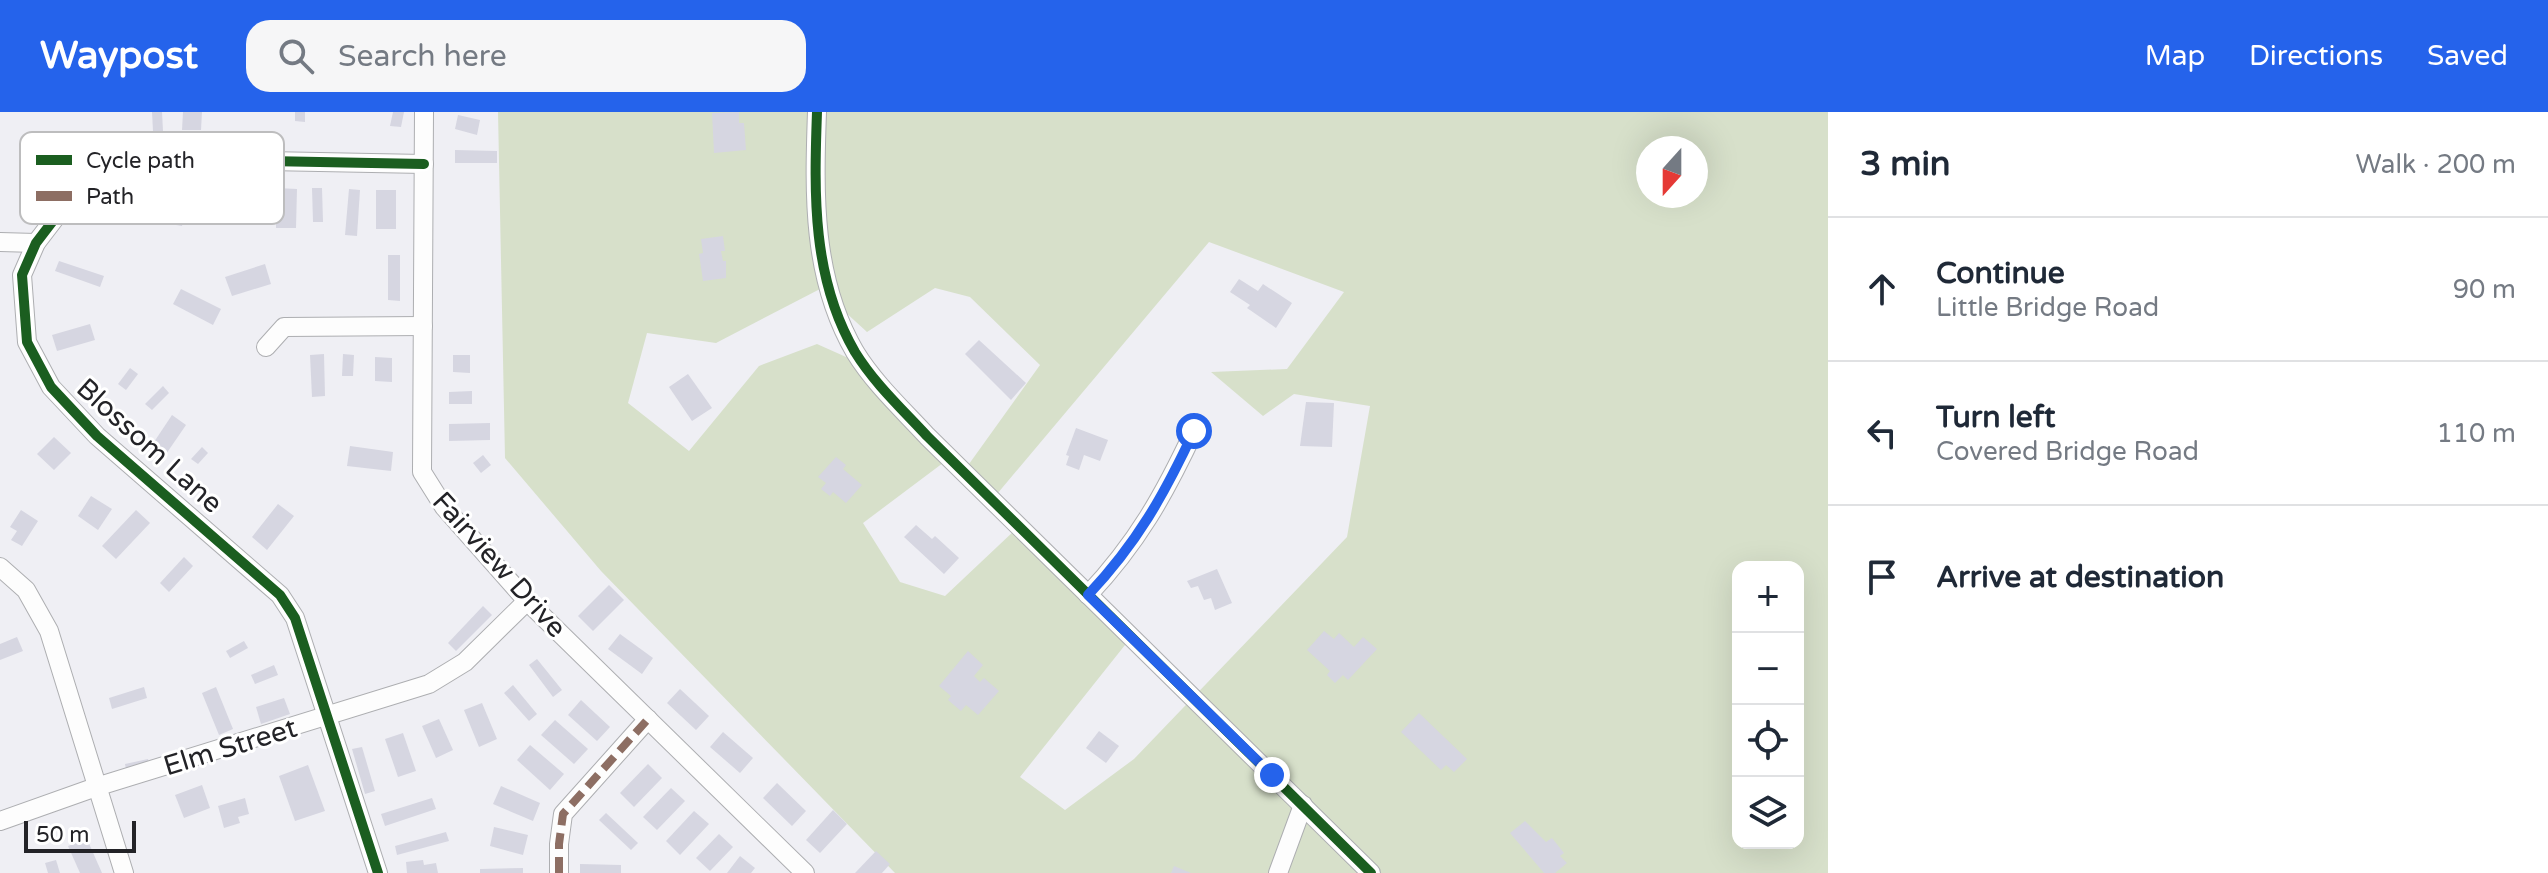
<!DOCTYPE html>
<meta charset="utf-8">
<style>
body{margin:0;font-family:"Varela Round",sans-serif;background:#f6f6f7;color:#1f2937}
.controls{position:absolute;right:24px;bottom:24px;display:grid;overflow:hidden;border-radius:16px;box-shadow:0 8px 32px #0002}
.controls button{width:72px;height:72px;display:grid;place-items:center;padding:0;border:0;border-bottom:2px solid #e0e1e3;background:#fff;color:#1f2937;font:40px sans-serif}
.compass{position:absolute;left:1636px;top:24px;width:72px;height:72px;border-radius:50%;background:#fff;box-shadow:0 8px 32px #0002;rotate:201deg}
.scale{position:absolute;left:24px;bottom:20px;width:112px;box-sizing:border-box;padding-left:8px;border:4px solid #232327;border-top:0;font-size:22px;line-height:28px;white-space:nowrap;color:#232327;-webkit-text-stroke:6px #fff;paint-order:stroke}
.stop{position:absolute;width:24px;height:24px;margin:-18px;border:6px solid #2563eb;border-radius:50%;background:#fff}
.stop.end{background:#2563eb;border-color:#fff;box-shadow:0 2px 8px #0008}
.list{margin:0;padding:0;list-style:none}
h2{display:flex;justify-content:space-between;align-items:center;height:104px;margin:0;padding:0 32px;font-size:34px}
h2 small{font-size:26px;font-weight:400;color:#747a83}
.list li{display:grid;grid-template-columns:52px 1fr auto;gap:24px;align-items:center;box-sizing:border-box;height:144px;padding:0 32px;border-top:2px solid #e0e1e3}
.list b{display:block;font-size:30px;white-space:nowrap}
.list p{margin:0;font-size:26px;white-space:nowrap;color:#747a83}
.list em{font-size:26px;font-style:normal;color:#747a83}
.icon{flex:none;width:44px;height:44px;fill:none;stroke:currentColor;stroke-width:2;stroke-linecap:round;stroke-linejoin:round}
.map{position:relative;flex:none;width:1828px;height:761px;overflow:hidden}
header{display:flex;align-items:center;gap:48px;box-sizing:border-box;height:112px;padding:0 40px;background:#2563eb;color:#fff}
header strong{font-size:38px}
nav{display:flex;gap:44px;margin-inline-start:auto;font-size:28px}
.search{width:560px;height:72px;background:#f6f6f7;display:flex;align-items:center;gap:20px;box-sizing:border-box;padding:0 28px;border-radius:24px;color:#747a83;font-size:30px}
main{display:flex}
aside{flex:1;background:#fff}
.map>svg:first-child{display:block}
</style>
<header>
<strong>Waypost</strong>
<div class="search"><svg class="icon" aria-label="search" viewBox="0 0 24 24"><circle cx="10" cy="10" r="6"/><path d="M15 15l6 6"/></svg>Search here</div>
<nav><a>Map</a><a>Directions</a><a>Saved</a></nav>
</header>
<main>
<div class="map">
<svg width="1828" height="761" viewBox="0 0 1828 761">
<rect width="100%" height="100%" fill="#efeff4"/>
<!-- green -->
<path fill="#d7e0ca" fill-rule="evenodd" d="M498 0H1828V761H895L601 459 505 346ZM1648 36H1696V84H1648ZM1209 130 1344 180 1287 257 1211 260 1263 304 1294 282 1370 294 1347 425 1134 647 1065 698 1020 665 1129 528 1015 418 945 484 900 470 863 411 951 345 864 253 817 232 759 254 689 339 628 291 647 221 716 231 820 177 867 220 935 176 970 185 1040 253 964 359 992 388ZM1738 455H1798V731H1738Z"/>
<!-- building -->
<g fill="#d6d6e1">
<path d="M152 0H162L163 19H153Z"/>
<path d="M183 0H202L201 18H182Z"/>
<path d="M295 0H305V10L295 9Z"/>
<path d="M393 0H404L401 15 390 14Z"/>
<path d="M739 0V11H744L746 38 714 41 712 1Z"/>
<path d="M458 3 480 8 477 23 455 17Z"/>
<path d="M455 38 497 39V51H455Z"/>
<path d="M178 76 189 78 182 114 170 112Z"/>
<path d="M276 76 297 77 296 116H276Z"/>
<path d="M312 76H322L323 110H313Z"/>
<path d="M349 77 360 78 357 124 345 123Z"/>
<rect x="376" y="78" width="20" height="39"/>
<path d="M723 124 725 139H721L723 149H726V166L703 169 699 142 703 141 701 127Z"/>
<path d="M388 143H400V189L388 188Z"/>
<path d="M59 149 104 164 100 175 55 159Z"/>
<path d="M265 152 271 172 232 184 225 165Z"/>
<path d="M1239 167 1258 179 1263 172 1292 191 1276 216 1247 196 1250 193 1230 180Z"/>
<path d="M181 177 221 197 213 213 173 192Z"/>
<path d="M90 212 95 228 57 239 52 223Z"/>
<path d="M979 228 1026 271 1011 288 965 242Z"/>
<path d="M324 242 325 284 312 285 310 243Z"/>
<path d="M343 242 354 243 353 264H342Z"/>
<path d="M453 243H470V261L453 260Z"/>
<path d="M375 245 392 246V270L375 269Z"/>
<path d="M130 256 138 262 126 278 118 272Z"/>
<path d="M688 262 712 296 692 309 669 275Z"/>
<path d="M163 274 169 281 152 298 145 292Z"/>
<path d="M472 279V292H449V280Z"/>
<path d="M1306 290 1334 291 1332 335 1300 334Z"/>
<path d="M172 303 186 313 164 345 150 336Z"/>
<path d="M490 311V328L449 329V312Z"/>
<path d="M1076 316 1108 328 1100 349 1084 343 1079 358 1066 353 1069 344 1066 343Z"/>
<path d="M54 325 71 341 54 358 37 342Z"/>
<path d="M350 334 393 340 391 359 347 354Z"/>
<path d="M202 335 208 341 198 352 191 347Z"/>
<path d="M483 343 491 353 481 361 473 351Z"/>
<path d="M836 345 846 353 843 357 862 373 846 391 833 380 830 384 821 377 826 371 818 365Z"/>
<path d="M91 384 112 397 98 418 78 404Z"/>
<path d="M278 392 294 404 267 438 252 425Z"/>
<path d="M21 398 38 409 22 434 11 428 17 419 10 415Z"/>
<path d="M136 398 150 411 116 447 102 434Z"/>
<path d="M916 413 932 427 935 424 959 446 944 462 904 425Z"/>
<path d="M184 445 193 454 169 480 160 471Z"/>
<path d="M1217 457 1232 491 1215 498 1211 486 1204 488 1198 474 1191 476 1187 469Z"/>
<path d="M609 473 624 488 593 519 578 504Z"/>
<path d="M483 494 492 503 456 539 448 531Z"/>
<path d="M1324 519 1334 527 1339 521 1354 535 1363 525 1377 537 1348 568 1343 563 1335 571 1327 563 1330 559 1307 538Z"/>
<path d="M620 522 653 546 642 562 608 537Z"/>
<path d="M17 525 23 539 0 548V532Z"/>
<path d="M244 529 248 536 230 546 226 539Z"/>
<path d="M968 539 983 553 974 564 980 570 984 566 999 579 978 603 966 593 961 599 948 588 951 584 939 574Z"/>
<path d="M537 547 562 578 553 585 529 553Z"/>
<path d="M274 553 278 563 255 572 251 563Z"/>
<path d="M513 573 537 602 529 609 504 581Z"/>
<path d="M144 575 147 586 112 597 109 586Z"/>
<path d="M216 575 233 617 219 623 202 581Z"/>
<path d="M680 577 709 604 696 618 667 591Z"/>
<path d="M284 586 290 602 261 612 256 595Z"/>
<path d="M581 588 610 615 597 629 568 603Z"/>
<path d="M482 591 497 627 479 635 464 598Z"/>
<path d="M1419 601 1467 647 1454 660 1446 653 1441 658 1401 620Z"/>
<path d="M439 607 453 638 436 646 422 614Z"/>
<path d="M555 608 588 637 574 652 541 623Z"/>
<path d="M1099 619 1119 634 1106 651 1086 636Z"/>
<path d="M723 620 753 646 740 661 710 635Z"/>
<path d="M403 621 416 659 398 665 385 627Z"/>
<path d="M530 633 564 662 550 678 517 648Z"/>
<path d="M362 635 375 679 365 682 352 637Z"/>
<path d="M148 647 150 656 127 662 125 652Z"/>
<path d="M648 652 662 666 634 695 620 681Z"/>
<path d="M308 653 325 699 295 709 279 664Z"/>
<path d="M777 671 806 699 792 714 763 686Z"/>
<path d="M202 673 210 696 184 706 175 683Z"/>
<path d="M501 674 540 691 533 709 493 692Z"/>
<path d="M671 676 685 689 657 718 643 705Z"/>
<path d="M245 686 249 702 238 705 240 711 224 716 218 694Z"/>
<path d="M432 686 436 697 385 714 381 702Z"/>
<path d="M833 698 847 712 820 741 806 728Z"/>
<path d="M694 699 709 712 680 743 666 729Z"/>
<path d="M606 701 638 731 631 738 599 708Z"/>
<path d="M1525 709 1546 730 1552 726 1564 741 1560 744 1567 751 1555 761H1544L1510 721Z"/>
<path d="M494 715 528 723 523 743 490 734Z"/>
<path d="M446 720 449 729 397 743 395 734Z"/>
<path d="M719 722 733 735 710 759 696 746Z"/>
<path d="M87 727 102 761H80L68 734Z"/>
<path d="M876 739 890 752 882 761H855Z"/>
<path d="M740 744 755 756 751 761H727Z"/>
<path d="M56 748 60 761H48L45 751Z"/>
<path d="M423 748 424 753 436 751 438 761H407L406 750Z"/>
<path d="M580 752 621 753V761H580Z"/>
<path d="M1174 754 1191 761H1171Z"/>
<path d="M523 756V761H480V757Z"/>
</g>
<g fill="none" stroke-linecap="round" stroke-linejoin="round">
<defs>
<g id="street">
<path d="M424 0 422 360 444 395 527 489 805 761"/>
<path d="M817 0C814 83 812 166 855 240 874 271 902 297 927 324L1371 761"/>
<path d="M0 130 36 131"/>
<path d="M266 235 284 215 423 214"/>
<path d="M0 455 26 478 49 519 124 761"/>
<path d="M1088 483C1137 431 1164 383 1194 319"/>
<path d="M0 709 96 675 429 572 465 550 527 489"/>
<path d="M378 761 295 506 280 483 97 324 51 275 27 230 22 163 36 131 72 84 110 59 162 47 424 52"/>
<path d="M559 761V732L563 702 648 607"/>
<path d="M1278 761 1303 693"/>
</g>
</defs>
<!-- street casing -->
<use href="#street" stroke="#adaeb1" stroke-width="20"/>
<!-- street -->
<use href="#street" stroke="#fdfdfd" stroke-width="18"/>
<!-- quiet -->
<path stroke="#8d6e63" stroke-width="8" stroke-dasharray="16 8" stroke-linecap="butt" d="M559 761V732L563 702 648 607"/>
<defs>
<g id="cycleway">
<path d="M817 0C814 83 812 166 855 240 874 271 902 297 927 324L1371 761"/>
<path d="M378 761 295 506 280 483 97 324 51 275 27 230 22 163 36 131 72 84 110 59 162 47 424 52"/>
</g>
</defs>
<!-- cycleway casing -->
<use href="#cycleway" stroke="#fff" stroke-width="15"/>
<!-- cycleway -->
<use href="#cycleway" stroke="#1b5e20" stroke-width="10"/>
</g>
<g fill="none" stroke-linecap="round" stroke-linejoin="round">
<!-- route -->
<path stroke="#2563eb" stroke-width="10" d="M1194 319C1164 383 1137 431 1088 483L1272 663"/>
</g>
<g text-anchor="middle" stroke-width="6" stroke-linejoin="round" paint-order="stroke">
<!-- street labels -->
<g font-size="28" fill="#232327" stroke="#fff">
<text transform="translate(150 333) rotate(42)" y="10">Blossom Lane</text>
<text transform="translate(500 452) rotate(48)" y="10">Fairview Drive</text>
<text transform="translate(230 634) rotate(-17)" y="10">Elm Street</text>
</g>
</g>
<!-- legend -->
<rect x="20" y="20" width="264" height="92" rx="12" fill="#fff" stroke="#bdbdbe" stroke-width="2"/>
<rect x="36" y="43" width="36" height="10" fill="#1b5e20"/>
<rect x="36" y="79" width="36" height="10" fill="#8d6e63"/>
<g font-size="22" fill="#232327">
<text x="86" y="56">Cycle path</text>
<text x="86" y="92">Path</text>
</g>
</svg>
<div class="controls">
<button>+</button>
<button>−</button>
<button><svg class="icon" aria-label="locate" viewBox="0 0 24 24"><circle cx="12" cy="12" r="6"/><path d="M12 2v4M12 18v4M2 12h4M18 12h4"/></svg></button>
<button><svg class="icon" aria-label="layers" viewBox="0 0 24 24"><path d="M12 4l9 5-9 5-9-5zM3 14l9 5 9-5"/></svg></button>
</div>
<svg class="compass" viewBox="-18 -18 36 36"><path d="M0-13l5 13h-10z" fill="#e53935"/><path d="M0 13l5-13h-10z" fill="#747a83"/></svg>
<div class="scale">50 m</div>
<div class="stop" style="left:1194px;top:319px"></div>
<div class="stop end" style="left:1272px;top:663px"></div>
</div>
<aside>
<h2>3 min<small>Walk · 200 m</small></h2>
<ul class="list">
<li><svg class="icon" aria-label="ahead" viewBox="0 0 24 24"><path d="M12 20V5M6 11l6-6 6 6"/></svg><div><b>Continue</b><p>Little Bridge Road</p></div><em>90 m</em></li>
<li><svg class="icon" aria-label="left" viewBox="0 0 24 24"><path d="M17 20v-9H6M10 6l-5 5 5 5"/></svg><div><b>Turn left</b><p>Covered Bridge Road</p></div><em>110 m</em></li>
<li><svg class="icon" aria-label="arrive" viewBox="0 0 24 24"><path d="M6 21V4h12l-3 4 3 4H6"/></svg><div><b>Arrive at destination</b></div></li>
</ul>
</aside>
</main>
